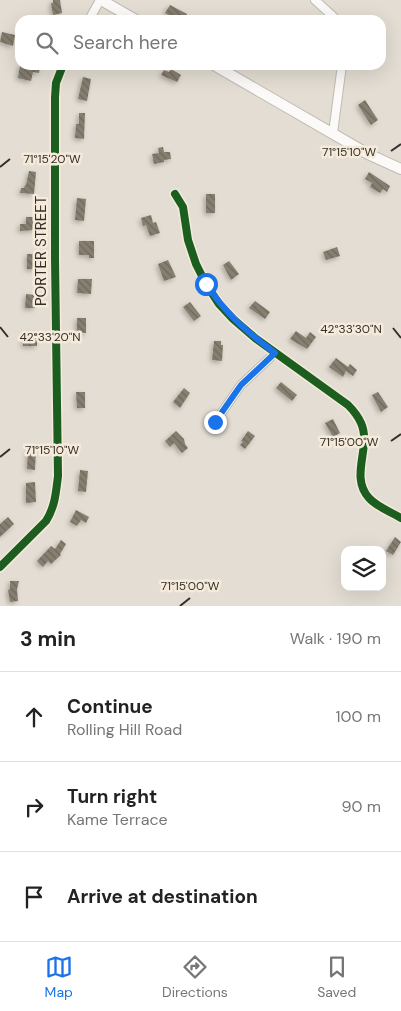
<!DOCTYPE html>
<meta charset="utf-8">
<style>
body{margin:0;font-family:"DM Sans",sans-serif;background:#f2f2f2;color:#222}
.controls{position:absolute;right:15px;bottom:15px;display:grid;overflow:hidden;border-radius:10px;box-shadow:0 5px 20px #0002}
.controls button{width:45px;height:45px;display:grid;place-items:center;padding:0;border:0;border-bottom:1px solid #e0e0e0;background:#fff;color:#222;font:25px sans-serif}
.stop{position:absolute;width:15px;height:15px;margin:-11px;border:4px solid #1a73e8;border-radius:50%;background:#fff}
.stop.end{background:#1a73e8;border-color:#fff;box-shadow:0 1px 5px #0008}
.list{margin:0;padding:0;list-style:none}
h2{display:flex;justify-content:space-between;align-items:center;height:65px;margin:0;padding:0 20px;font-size:21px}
h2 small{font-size:16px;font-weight:400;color:#767676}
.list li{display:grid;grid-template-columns:32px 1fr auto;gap:15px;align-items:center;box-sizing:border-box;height:90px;padding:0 20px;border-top:1px solid #e0e0e0}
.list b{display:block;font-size:19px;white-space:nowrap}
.list p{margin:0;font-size:16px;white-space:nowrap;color:#767676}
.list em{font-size:16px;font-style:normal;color:#767676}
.icon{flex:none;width:28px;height:28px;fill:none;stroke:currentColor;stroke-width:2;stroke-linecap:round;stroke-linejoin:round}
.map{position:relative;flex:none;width:401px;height:606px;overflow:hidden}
.search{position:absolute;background:#fff;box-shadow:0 5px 20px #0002;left:15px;right:15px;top:15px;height:55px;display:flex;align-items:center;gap:12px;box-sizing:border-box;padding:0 18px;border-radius:15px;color:#767676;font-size:19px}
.sheet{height:335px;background:#fff}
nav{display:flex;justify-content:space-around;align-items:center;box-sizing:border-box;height:70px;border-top:1px solid #e0e0e0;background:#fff;font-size:14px;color:#767676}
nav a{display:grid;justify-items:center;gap:2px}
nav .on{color:#1a73e8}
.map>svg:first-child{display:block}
</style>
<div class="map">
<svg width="401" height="606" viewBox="0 0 401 606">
<defs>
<pattern id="building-back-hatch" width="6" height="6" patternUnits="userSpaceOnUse" patternTransform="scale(1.25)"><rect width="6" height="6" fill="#867e6f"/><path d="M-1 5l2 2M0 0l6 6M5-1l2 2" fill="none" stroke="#6e685b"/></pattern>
<filter id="shadow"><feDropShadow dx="-2" dy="2" stdDeviation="2.5" flood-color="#0004"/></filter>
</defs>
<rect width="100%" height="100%" fill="#e3ddd3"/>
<!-- building -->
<g fill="url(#building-back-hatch)" filter="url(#shadow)">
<path d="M53 0H60L62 13 53 15 51 3H53Z"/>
<path d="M170 5 187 14 184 20H178L165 13Z"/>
<path d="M2 32 15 35 13 46 0 42Z"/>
<path d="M20 65 31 67V65H40L39 73 33 72 31 81 18 78Z"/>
<path d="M171 69 181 75 177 82 161 75 164 70 169 72Z"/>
<path d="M83 77 91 79 87 101 78 99Z"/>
<path d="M365 100 378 120 371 125 358 105Z"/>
<path d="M79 113H85L84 139 75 138 76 124H79Z"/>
<path d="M163 147 164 152H170L171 159 164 160V162L154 164 152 154 159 153 158 148Z"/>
<path d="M29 171 36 172 34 194 20 193 21 188H24L25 185H26Z"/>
<path d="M369 172 390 186 387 192 383 189 380 193 370 187 372 183 365 179Z"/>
<rect x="206" y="194" width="9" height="19"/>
<path d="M77 198 86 199 84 221 75 220Z"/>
<path d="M151 215 153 223 156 222 160 233 150 236 146 225 143 226 141 218Z"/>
<path d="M26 217H35V230L20 231V224H26Z"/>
<path d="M79 241H94V258H89V255H79Z"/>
<path d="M337 247 340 256 326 260 323 252Z"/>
<rect x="27" y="254" width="9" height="15"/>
<path d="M168 260 176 277 164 281 158 264Z"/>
<path d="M229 261 239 274 231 280 223 265Z"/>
<path d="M78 279H92L91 294 77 293Z"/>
<path d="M26 294 35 295V308H25Z"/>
<path d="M255 301 270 312 265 319 249 308Z"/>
<path d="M190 302 201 316 194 321 183 307Z"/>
<path d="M77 318H86V333L77 332Z"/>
<path d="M28 331 37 332V346H23V339H28Z"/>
<path d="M296 331 306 338 310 332 316 337 307 349 290 339Z"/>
<path d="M214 341H221V345H223L222 361 212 360Z"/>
<path d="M336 358 348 367 350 364 357 370 353 376 346 371 343 377 329 367Z"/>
<path d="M281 382 297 395 292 401 276 388Z"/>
<path d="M184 388 190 393 180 408 173 402Z"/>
<path d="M76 392H85V408H77Z"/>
<path d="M378 392 388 407 381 412 372 395Z"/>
<path d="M333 419 340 433 333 437 325 423Z"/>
<path d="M176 431 184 439 185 444 188 448 182 453 174 443 170 447 165 441Z"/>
<path d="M248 431 255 436 245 449 240 445 243 442 241 441Z"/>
<path d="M28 449H36L35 470 27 469Z"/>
<path d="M80 470 88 471 86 492 78 491Z"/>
<path d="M35 482 36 502 26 503V483Z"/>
<path d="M76 510 89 517 86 523 81 520 77 526 70 522Z"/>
<path d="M8 517 14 524 0 537V524Z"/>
<path d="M395 537 401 542 393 555 386 551Z"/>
<path d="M61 540 66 544 60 554 61 555 51 564 48 561 43 567 37 561 51 546 55 549Z"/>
<path d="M10 581H19L17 589 18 601 10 602 8 590 10 589Z"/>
</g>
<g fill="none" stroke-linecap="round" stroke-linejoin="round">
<defs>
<g id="minor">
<path d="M315 0 337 20"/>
<path d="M89 20 100 0"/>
<path d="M333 133 342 65"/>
<path d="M175 194 183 207 188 240 196 264 206 284 219 304 233 319 255 338 348 405C353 410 358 416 361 423 372 447 349 476 369 498 377 507 391 512 401 518"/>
<path d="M215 422 241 385 275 353"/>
<path d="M0 567 46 521C55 507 56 492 58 476L55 259V97L56 83 63 65"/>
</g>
<g id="tertiary">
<path d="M101 0 136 20"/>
<path d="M214 65 368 154 401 169"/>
</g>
</defs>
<!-- minor casing -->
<use href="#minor" stroke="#c0bbb4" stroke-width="10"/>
<!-- tertiary casing -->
<use href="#tertiary" stroke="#c0bbb4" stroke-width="12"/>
<!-- minor -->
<use href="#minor" stroke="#fbfaf8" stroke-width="8"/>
<!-- tertiary -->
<use href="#tertiary" stroke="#fbfaf8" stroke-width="10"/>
<defs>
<g id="cycleway">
<path d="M175 194 183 207 188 240 196 264 206 284 219 304 233 319 255 338 348 405C353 410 358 416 361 423 372 447 349 476 369 498 377 507 391 512 401 518"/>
<path d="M0 567 46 521C55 507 56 492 58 476L55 259V97L56 83 63 65"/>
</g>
</defs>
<!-- cycleway casing -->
<use href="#cycleway" stroke="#f6ebda" stroke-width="11"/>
<!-- cycleway -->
<use href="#cycleway" stroke="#1b5e20" stroke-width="8"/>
</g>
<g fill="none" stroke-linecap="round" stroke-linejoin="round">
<!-- route -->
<path stroke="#1a73e8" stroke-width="6" d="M206 284C226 314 247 332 275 353L241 385 215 422"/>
</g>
<!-- ticks -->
<path fill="none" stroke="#332f28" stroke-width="2" d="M391 151 401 144M0 167 10 159M0 327 8 337M393 328 401 338M391 441 401 434M0 457 10 449M180 606 190 598"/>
<g text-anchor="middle" stroke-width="5" stroke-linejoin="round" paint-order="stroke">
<!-- street labels -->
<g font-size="15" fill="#332f28" stroke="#f6ebda">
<text transform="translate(41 251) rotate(-90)" y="5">PORTER STREET</text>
</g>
</g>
<g font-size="12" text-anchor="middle" fill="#332f28" stroke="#f6ebda" stroke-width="5" stroke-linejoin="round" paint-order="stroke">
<text x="349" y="156">71°15'10"W</text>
<text x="52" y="163">71°15'20"W</text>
<text x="351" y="333">42°33'30"N</text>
<text x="50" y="341">42°33'20"N</text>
<text x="349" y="446">71°15'00"W</text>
<text x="52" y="454">71°15'10"W</text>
<text x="190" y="590">71°15'00"W</text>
</g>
</svg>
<div class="controls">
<button><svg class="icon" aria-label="layers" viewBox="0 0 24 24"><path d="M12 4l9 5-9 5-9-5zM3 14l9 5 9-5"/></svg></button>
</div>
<div class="stop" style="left:206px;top:284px"></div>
<div class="stop end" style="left:215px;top:422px"></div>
<div class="search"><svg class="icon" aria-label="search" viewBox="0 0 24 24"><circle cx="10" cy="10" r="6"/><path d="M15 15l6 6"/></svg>Search here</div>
</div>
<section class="sheet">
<h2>3 min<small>Walk · 190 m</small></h2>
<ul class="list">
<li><svg class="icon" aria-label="ahead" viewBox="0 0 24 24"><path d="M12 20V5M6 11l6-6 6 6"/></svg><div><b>Continue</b><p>Rolling Hill Road</p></div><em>100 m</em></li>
<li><svg class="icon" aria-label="right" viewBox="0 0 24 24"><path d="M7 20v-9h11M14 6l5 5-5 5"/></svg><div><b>Turn right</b><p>Kame Terrace</p></div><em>90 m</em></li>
<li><svg class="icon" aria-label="arrive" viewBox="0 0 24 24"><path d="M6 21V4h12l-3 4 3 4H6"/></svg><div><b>Arrive at destination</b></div></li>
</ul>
</section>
<nav>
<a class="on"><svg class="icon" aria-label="map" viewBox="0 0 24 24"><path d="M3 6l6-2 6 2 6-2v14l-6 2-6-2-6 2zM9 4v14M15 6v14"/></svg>Map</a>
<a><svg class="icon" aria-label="directions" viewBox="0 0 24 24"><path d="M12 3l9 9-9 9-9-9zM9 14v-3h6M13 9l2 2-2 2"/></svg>Directions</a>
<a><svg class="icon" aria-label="saved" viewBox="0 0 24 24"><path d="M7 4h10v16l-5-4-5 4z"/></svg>Saved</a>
</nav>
